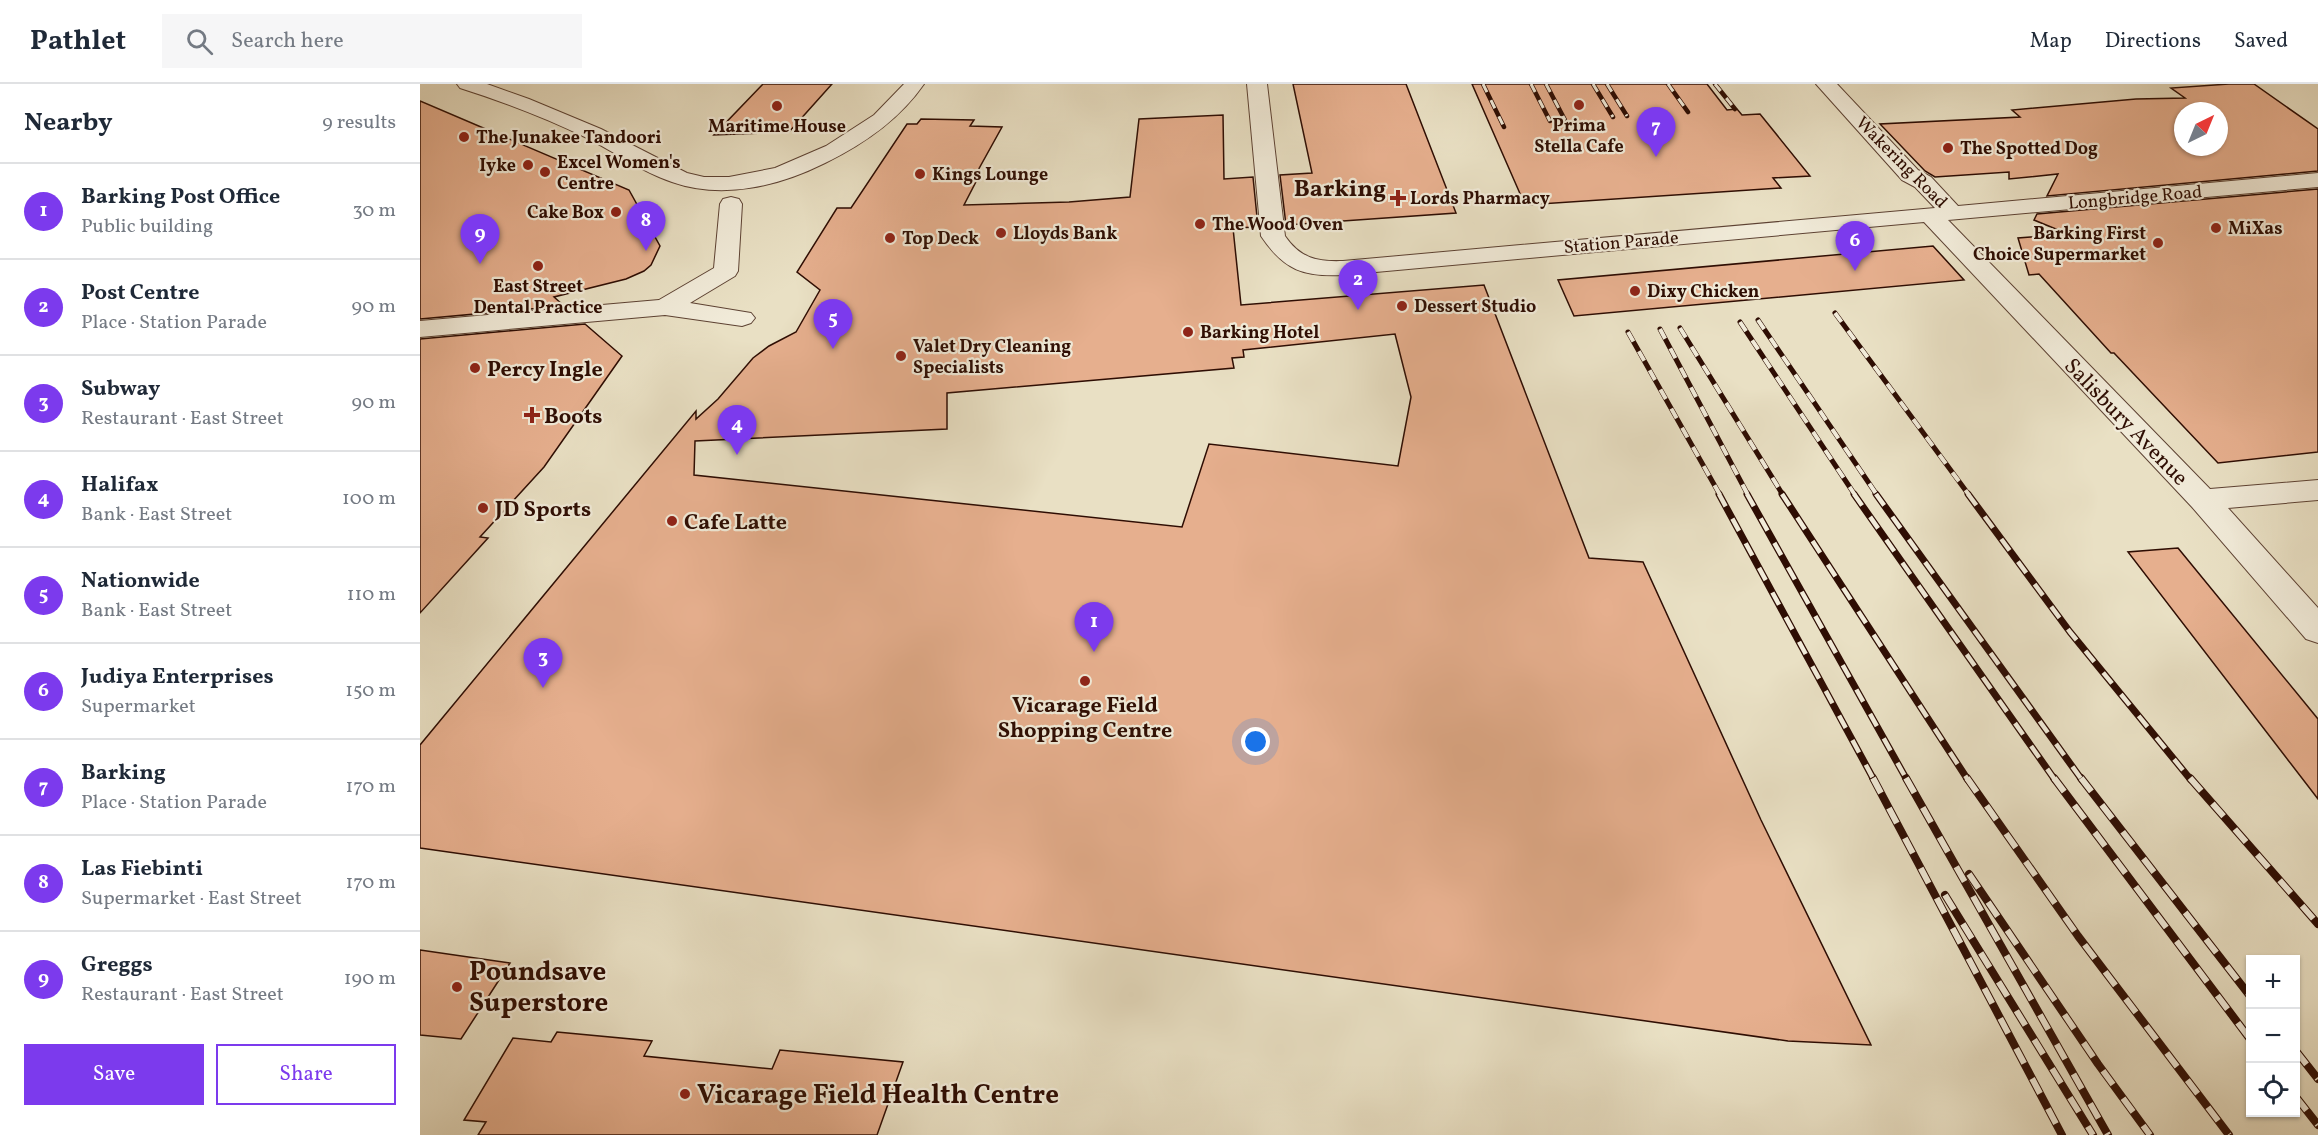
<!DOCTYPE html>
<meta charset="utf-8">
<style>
body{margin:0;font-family:Vollkorn,serif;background:#f6f6f7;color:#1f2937}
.controls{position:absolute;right:18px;bottom:18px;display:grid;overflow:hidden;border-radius:0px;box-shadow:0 2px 4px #0004}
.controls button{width:54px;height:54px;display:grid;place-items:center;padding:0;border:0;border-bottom:2px solid #e0e1e3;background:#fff;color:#1f2937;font:30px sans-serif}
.compass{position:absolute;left:1754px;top:18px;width:54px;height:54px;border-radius:50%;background:#fff;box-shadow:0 2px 4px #0004;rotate:43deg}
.you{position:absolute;left:836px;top:658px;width:21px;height:21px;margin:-15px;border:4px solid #fff;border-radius:50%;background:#1a73e8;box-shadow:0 0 0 9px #1a73e833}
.badge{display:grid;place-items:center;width:39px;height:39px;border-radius:50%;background:#7c3aed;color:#fff;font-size:20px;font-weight:700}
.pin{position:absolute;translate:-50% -50px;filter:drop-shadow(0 2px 3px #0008)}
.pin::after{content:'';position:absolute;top:32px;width:21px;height:18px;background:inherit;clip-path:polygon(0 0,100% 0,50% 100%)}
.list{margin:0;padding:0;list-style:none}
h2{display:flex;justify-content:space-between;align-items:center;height:78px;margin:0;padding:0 24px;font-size:26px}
h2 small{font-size:20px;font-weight:400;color:#747a83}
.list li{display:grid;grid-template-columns:39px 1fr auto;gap:18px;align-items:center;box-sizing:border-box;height:96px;padding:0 24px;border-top:2px solid #e0e1e3}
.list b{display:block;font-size:22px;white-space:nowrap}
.list p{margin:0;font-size:20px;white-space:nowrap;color:#747a83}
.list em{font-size:20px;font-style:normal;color:#747a83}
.actions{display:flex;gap:12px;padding:18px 24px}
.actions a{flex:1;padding:14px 0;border:2px solid #7c3aed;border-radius:0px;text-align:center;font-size:21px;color:#7c3aed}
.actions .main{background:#7c3aed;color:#fff}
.icon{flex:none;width:33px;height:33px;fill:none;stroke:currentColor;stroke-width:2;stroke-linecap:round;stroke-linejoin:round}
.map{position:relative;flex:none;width:1898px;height:1051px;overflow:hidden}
header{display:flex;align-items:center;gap:36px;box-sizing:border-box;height:84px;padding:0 30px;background:#fff;border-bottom:2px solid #e0e1e3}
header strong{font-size:28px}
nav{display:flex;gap:33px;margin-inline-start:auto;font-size:21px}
.search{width:420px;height:54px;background:#f6f6f7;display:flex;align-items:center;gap:15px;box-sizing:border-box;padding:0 21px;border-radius:0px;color:#747a83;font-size:22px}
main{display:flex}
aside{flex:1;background:#fff}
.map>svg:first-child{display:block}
</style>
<header>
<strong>Pathlet</strong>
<div class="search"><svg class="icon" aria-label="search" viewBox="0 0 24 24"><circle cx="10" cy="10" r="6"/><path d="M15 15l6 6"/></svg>Search here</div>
<nav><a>Map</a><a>Directions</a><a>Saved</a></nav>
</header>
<main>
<aside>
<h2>Nearby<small>9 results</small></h2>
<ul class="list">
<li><span class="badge">1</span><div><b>Barking Post Office</b><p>Public building</p></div><em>30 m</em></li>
<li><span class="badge">2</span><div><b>Post Centre</b><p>Place · Station Parade</p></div><em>90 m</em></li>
<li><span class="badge">3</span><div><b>Subway</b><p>Restaurant · East Street</p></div><em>90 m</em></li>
<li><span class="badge">4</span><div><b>Halifax</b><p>Bank · East Street</p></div><em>100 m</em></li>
<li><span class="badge">5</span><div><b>Nationwide</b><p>Bank · East Street</p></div><em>110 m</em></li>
<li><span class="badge">6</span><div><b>Judiya Enterprises</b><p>Supermarket</p></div><em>150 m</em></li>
<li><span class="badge">7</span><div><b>Barking</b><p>Place · Station Parade</p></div><em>170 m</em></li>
<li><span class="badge">8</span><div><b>Las Fiebinti</b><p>Supermarket · East Street</p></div><em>170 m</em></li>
<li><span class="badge">9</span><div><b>Greggs</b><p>Restaurant · East Street</p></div><em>190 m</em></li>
</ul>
<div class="actions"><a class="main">Save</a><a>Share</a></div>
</aside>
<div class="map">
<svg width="1898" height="1051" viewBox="0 0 1898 1051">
<rect width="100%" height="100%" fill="#e9e0c4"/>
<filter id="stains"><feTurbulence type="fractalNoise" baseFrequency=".00333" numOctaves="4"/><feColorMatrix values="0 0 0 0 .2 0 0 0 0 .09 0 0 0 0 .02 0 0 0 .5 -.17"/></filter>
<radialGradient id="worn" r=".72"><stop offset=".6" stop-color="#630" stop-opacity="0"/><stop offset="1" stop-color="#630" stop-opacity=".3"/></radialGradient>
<!-- building -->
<g fill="#e6af8e" stroke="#2e0d03" stroke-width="1.5" fill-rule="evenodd">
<path d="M343 0H412L369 48 294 51Z"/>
<path d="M873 0H986L1036 129 866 141 860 91 892 89Z"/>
<path d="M1052 0H1287L1307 26 1317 25 1322 31 1340 30 1390 92 1353 94 1361 104 1105 121Z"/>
<path d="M1809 0H1834L1898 45V87L1627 112 1638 90 1589 95V88L1515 93 1505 87 1460 40 1600 33 1592 26 1716 15 1765 14 1751 4ZM1763 27H1799V63H1763Z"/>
<path d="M0 17 209 106 240 162 231 181 224 187 206 195 134 213 144 222 0 235Z"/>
<path d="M803 31 804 95 833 93 838 143 813 144 821 221 1064 201 1169 474 1223 478 1341 736 1451 961 1368 957 0 764V661L276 327V335L298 315 333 274 349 262 376 248 400 206 377 188 417 124H431L487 40H497L501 35 554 36 550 42 582 43 556 90H560L544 121 649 118 710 113 719 35ZM975 250 991 313 978 382 789 360 762 443 274 391 275 357 527 345V309L814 284 812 274 824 273 823 266Z"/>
<path d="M1898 105V368L1798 379 1694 269H1691L1619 190 1609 191 1598 154 1648 150 1614 136 1617 130Z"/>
<path d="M1513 162 1544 196 1154 232 1138 196Z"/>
<path d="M165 240 202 272 124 383 60 453 68 454 0 529V255Z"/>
<path d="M1758 464 1898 635V715L1708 468Z"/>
<path d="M0 866 90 879 41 955 0 951Z"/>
<path d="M137 948 232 957 224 972 352 985 360 966 483 978 457 1051H58L66 1038 44 1036 93 954 131 958Z"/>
</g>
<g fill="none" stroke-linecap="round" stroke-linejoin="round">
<defs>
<path id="pedestrian" d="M311 113 319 115 322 120 318 187 315 192 270 219 331 229 335 234 331 239 322 242 245 231 0 253V237L239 216 294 184 300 120 303 115Z"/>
<g id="minor">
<path d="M37 0H67L109 15 181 45 267 89 284 93H309L355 84 406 62 454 31 484 0H504C479 36 444 60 405 79 359 102 303 116 252 98 222 88 195 68 167 54 126 34 84 18 40 4Z"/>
<path d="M827 0H847L865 152C880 174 897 178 923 177L1515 124 1495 103 1482 96 1396 0H1417L1498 86 1511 93 1538 122 1898 89V103L1528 136 1790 405 1898 396V416L1808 424 1898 524V559L1886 555 1772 423 1504 138 923 191C883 193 864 186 841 152Z"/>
</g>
</defs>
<!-- pedestrian casing -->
<use href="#pedestrian" stroke="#5d4233" stroke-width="2"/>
<!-- minor casing -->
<use href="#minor" stroke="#5d4233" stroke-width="2"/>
<!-- pedestrian -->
<use href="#pedestrian" fill="#f1ebd9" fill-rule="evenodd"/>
<!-- minor -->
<use href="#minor" fill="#f1ebd9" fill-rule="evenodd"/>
<defs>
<g id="rail-far3">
<path d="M1063 0 1084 43"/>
<path d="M1111 0 1130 37"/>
<path d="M1126 0 1145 36"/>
<path d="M1173 0 1193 33"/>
<path d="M1187 0 1207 32"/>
<path d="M1248 0 1268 28"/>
<path d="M1295 0 1315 25"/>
</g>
<g id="rail-far2">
<path d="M1415 229 1549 411"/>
<path d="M1338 236 1457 411"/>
<path d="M1320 238 1435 411"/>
<path d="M1260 244 1363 411"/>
<path d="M1240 245 1328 411"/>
<path d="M1208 248 1300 411"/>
</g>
<g id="rail-far1">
<path d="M1299 410 1454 696"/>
<path d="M1327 410 1487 696"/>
<path d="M1362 410 1548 696"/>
<path d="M1434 410 1635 696"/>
<path d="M1456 410 1662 696"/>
<path d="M1548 410 1650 548 1771 696"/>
</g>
<g id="rail">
<path d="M1453 694 1642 1051"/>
<path d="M1486 694 1688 1051"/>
<path d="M1547 694 1658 852 1809 1051"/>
<path d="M1634 694 1830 955"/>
<path d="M1661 694 1830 912"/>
<path d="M1770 694 1898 840"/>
<path d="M1549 790 1678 980 1730 1051"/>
<path d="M1525 811 1673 1051"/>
<path d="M1876 967 1898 995"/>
<path d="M1876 1013 1898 1041"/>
</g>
</defs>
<!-- rail-far3 casing -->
<use href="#rail-far3" stroke="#2e0d03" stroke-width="4.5"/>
<!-- rail-far2 casing -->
<use href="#rail-far2" stroke="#2e0d03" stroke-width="5"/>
<!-- rail-far1 casing -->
<use href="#rail-far1" stroke="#2e0d03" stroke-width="7"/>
<!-- rail casing -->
<use href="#rail" stroke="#2e0d03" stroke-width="8"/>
<!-- rail-far3 -->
<use href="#rail-far3" stroke="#f1ebd9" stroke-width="3" stroke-dasharray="9" stroke-linecap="butt"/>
<!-- rail-far2 -->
<use href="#rail-far2" stroke="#f1ebd9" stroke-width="4" stroke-dasharray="11" stroke-linecap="butt"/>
<!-- rail-far1 -->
<use href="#rail-far1" stroke="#f1ebd9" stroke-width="4.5" stroke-dasharray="14" stroke-linecap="butt"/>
<!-- rail -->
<use href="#rail" stroke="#f1ebd9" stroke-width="6" stroke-dasharray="17" stroke-linecap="butt"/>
</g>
<!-- markers -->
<g fill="#8f2418" stroke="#f1ebd9" stroke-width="2">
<circle cx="1159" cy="21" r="6"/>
<circle cx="357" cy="22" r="6"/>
<circle cx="44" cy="53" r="6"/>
<circle cx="1528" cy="64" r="6"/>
<circle cx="108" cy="81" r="6"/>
<circle cx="125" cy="88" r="6"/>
<circle cx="500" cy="90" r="6"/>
<path d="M975 105h6v6h6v6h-6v6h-6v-6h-6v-6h6z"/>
<circle cx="196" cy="128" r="6"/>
<circle cx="780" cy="140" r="6"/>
<circle cx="1796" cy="144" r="6"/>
<circle cx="581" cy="149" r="6"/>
<circle cx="470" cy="154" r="6"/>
<circle cx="1738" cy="159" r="6"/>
<circle cx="118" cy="182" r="6"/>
<circle cx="1215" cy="207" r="6"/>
<circle cx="982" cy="222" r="6"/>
<circle cx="768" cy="248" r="6"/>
<circle cx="481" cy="272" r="6"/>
<circle cx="55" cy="284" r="6"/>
<path d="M109 322h6v6h6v6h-6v6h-6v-6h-6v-6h6z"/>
<circle cx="63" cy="424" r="6"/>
<circle cx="252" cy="437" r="6"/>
<circle cx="665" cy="597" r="6"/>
<circle cx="37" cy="903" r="6"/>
<circle cx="265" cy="1010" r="6"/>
</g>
<g text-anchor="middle" stroke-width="4.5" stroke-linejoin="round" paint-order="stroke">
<!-- far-poi labels -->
<g font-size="18" font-weight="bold" fill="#2e0d03" stroke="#f1ebd9" text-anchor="start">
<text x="1159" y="47" text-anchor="middle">Prima<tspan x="1159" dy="21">Stella Cafe</tspan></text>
<text x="357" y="48" text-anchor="middle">Maritime House</text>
<text x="56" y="59">The Junakee Tandoori</text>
<text x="1540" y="70">The Spotted Dog</text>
<text x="137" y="84">Excel Women's<tspan x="137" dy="21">Centre</tspan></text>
<text x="96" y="87" text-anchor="end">Iyke</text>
<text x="512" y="96">Kings Lounge</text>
<text x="990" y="120">Lords Pharmacy</text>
<text x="184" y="134" text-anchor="end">Cake Box</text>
<text x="792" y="146">The Wood Oven</text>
<text x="1808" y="150">MiXas</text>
<text x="593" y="155">Lloyds Bank</text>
<text x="1726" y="155" text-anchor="end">Barking First<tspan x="1726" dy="21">Choice Supermarket</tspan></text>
<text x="482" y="160">Top Deck</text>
<text x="118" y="208" text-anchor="middle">East Street<tspan x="118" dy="21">Dental Practice</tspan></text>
<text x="1227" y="213">Dixy Chicken</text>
<text x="994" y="228">Dessert Studio</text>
<text x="780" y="254">Barking Hotel</text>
<text x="493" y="268">Valet Dry Cleaning<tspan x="493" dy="21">Specialists</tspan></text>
</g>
<!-- far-street labels -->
<g font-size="18" fill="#2e0d03" stroke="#f1ebd9">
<text transform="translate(1482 78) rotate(45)" y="6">Wakering Road</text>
<text transform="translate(1715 113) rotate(-5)" y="6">Longbridge Road</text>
<text transform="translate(1201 158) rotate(-5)" y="6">Station Parade</text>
</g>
<!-- poi labels -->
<g font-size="22" font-weight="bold" fill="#2e0d03" stroke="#f1ebd9" text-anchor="start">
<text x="67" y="292">Percy Ingle</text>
<text x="124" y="339">Boots</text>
<text x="75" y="432">JD Sports</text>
<text x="264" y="445">Cafe Latte</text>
<text x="665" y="628" text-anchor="middle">Vicarage Field<tspan x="665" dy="25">Shopping Centre</tspan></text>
</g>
<!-- street labels -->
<g font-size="22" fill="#2e0d03" stroke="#f1ebd9">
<text transform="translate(1707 337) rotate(46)" y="8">Salisbury Avenue</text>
</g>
<!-- far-district labels -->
<g font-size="24" font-weight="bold" fill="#2e0d03" stroke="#f1ebd9">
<text x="920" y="112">Barking</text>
</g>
<!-- near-poi labels -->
<g font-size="27" font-weight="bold" fill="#2e0d03" stroke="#f1ebd9" text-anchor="start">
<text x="49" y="896">Poundsave<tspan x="49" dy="31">Superstore</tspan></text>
<text x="277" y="1019">Vicarage Field Health Centre</text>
</g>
</g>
<rect width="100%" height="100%" filter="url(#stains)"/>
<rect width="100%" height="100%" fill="url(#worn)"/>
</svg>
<div class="controls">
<button>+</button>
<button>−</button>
<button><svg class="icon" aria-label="locate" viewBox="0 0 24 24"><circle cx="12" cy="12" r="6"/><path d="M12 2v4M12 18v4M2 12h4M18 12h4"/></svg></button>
</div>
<svg class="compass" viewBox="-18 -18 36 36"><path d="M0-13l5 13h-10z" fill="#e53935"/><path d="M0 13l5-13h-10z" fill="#747a83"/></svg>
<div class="you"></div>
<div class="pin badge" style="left:674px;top:568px">1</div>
<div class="pin badge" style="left:938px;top:226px">2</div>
<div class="pin badge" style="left:123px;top:604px">3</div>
<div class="pin badge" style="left:317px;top:371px">4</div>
<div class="pin badge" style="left:413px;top:265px">5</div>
<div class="pin badge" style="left:1435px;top:187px">6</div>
<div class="pin badge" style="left:1236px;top:73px">7</div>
<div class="pin badge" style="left:226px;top:167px">8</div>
<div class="pin badge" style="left:60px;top:180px">9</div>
</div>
</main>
